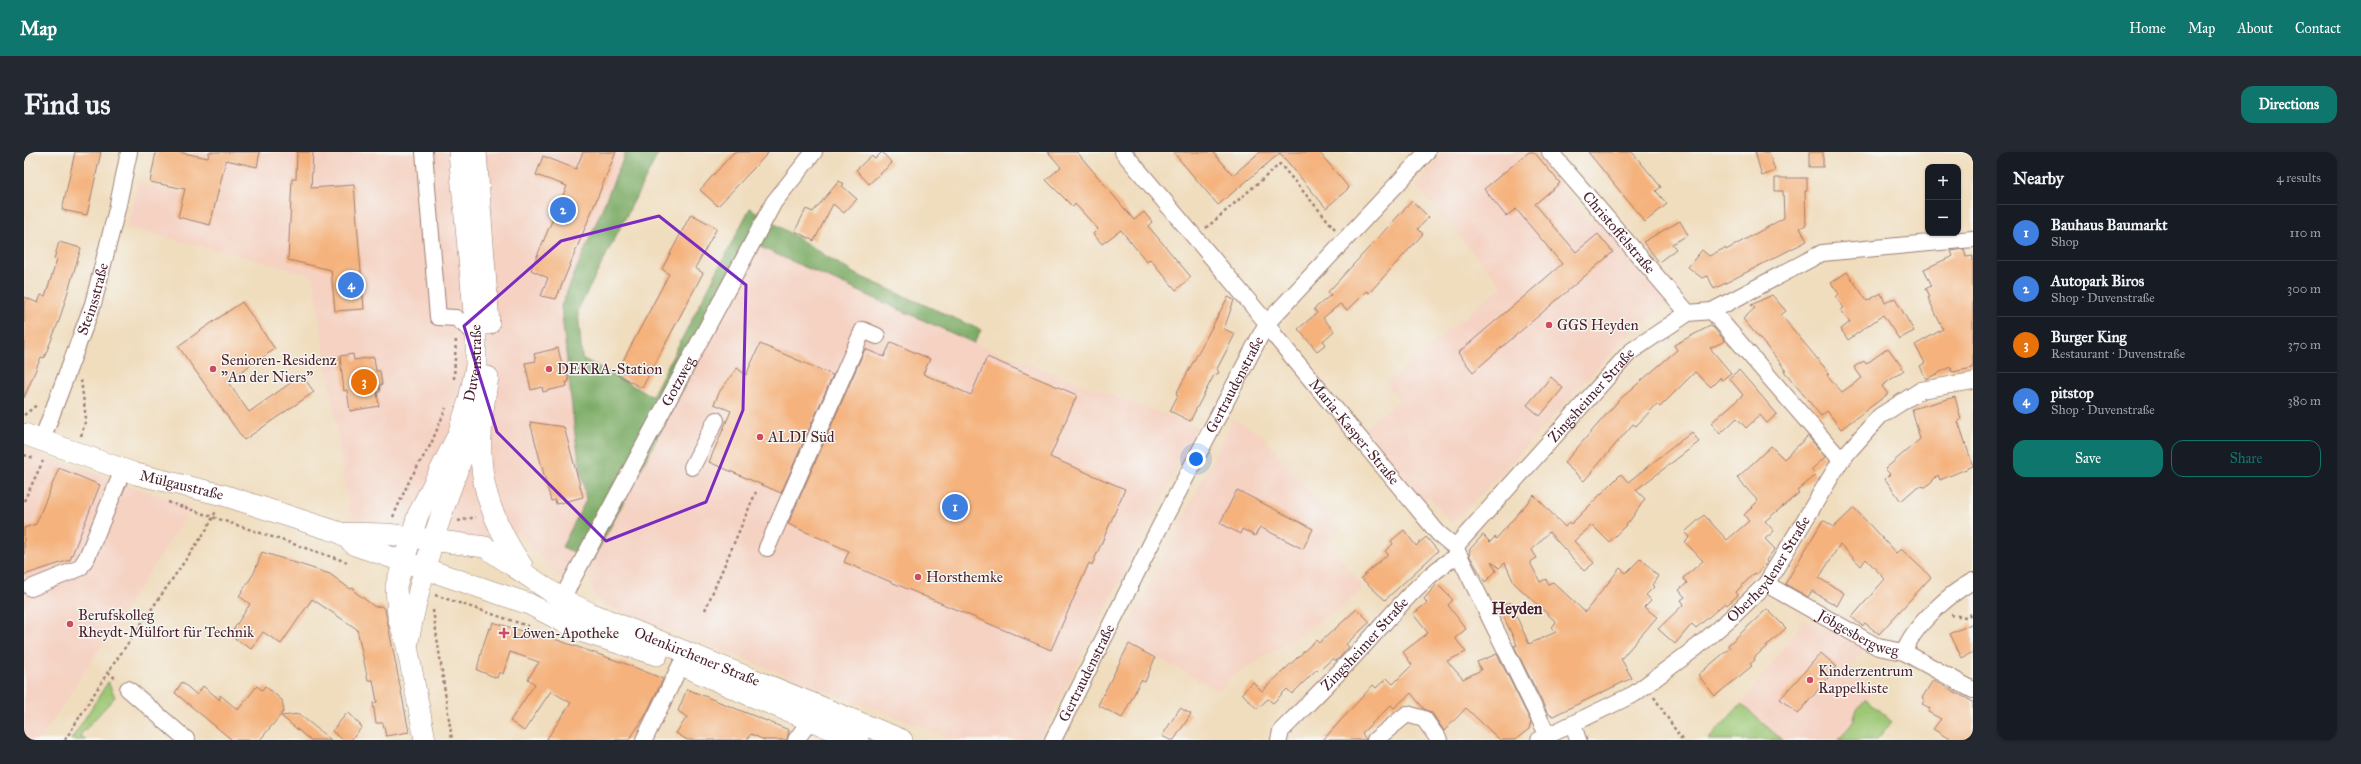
<!DOCTYPE html>
<meta charset="utf-8">
<style>
body{margin:0;font-family:"IM FELL Great Primer",serif;background:#242831;color:#f1f3f6}
.controls{position:absolute;right:12px;top:12px;display:grid;overflow:hidden;border-radius:8px;box-shadow:0 1px 3px #0004}
.controls button{width:36px;height:36px;display:grid;place-items:center;padding:0;border:0;border-bottom:1px solid #363941;background:#171b24;color:#f1f3f6;font:20px sans-serif}
.you{position:absolute;left:1172px;top:307px;width:14px;height:14px;margin:-10px;border:3px solid #fff;border-radius:50%;background:#1a73e8;box-shadow:0 0 0 6px #1a73e833}
.badge{display:grid;place-items:center;width:26px;height:26px;border-radius:50%;background:#0f766e;color:#fff;font-size:13px;font-weight:700}
.pin{position:absolute;translate:-50% -50%;border:2px solid #fff;box-shadow:0 1px 4px #0006}
.list{margin:0;padding:0;list-style:none}
h2{display:flex;justify-content:space-between;align-items:center;height:52px;margin:0;padding:0 16px;font-size:17px}
h2 small{font-size:13px;font-weight:400;color:#9ea1a6}
.list li{display:grid;grid-template-columns:26px 1fr auto;gap:12px;align-items:center;box-sizing:border-box;height:56px;padding:0 16px;border-top:1px solid #363941}
.list b{display:block;font-size:15px;white-space:nowrap}
.list p{margin:0;font-size:13px;white-space:nowrap;color:#9ea1a6}
.list em{font-size:13px;font-style:normal;color:#9ea1a6}
.actions{display:flex;gap:8px;padding:12px 16px}
.actions a{flex:1;padding:9px 0;border:1px solid #0f766e;border-radius:12px;text-align:center;font-size:14px;color:#0f766e}
.actions .main{background:#0f766e;color:#fff}
.map{position:relative;flex:none;width:1949px;height:588px;overflow:hidden;border-radius:12px}
header{display:flex;align-items:center;gap:24px;box-sizing:border-box;height:56px;padding:0 20px;background:#0f766e;color:#fff}
header strong{font-size:19px}
nav{display:flex;gap:22px;margin-inline-start:auto;font-size:14px}
.intro{display:flex;align-items:center;justify-content:space-between;box-sizing:border-box;height:96px;padding:0 24px}
h1{margin:0;font-size:28px}
.button{padding:10px 18px;border-radius:12px;background:#0f766e;color:#fff;font-size:14px;font-weight:700}
main{display:flex;gap:24px;padding:0 24px}
aside{flex:1;background:#171b24;border-radius:12px;box-shadow:0 1px 3px #0004}
.map>svg:first-child{display:block}
</style>
<header>
<strong>Map</strong>
<nav><a>Home</a><a>Map</a><a>About</a><a>Contact</a></nav>
</header>
<div class="intro"><h1>Find us</h1><a class="button">Directions</a></div>
<main>
<div class="map">
<svg width="1949" height="588" viewBox="0 0 1949 588">
<rect width="100%" height="100%" fill="#f6f6f2"/>
<filter id="ink" filterUnits="userSpaceOnUse"><feTurbulence type="fractalNoise" baseFrequency=".025" numOctaves="2"/><feDisplacementMap in="SourceGraphic" scale="8" xChannelSelector="R" yChannelSelector="G"/><feConvolveMatrix kernelMatrix="1 2 1 2 8 2 1 2 1" color-interpolation-filters="sRGB"/></filter>
<filter id="wash" filterUnits="userSpaceOnUse"><feTurbulence type="fractalNoise" baseFrequency=".012" numOctaves="4" result="noise"/><feDisplacementMap in="SourceGraphic" scale="16" xChannelSelector="R" yChannelSelector="G"/><feGaussianBlur stdDeviation="0.9" result="paint"/><feColorMatrix in="noise" values="0 0 0 0 0 0 0 0 0 0 0 0 0 0 0 0 0 1.4 0 .05"/><feComposite in="paint" operator="in"/></filter>
<g filter="url(#wash)">
<rect width="100%" height="100%" fill="#f0ddbe"/>
<!-- built -->
<g fill="#f5d2c2">
<path d="M169 0H602L537 154 562 348 538 395 555 402 541 428 532 423 494 379 474 392 434 383 326 366 289 123 103 75 113 30 158 41Z"/>
<path d="M1421 0H1520L1544 27 1536 35 1567 70 1575 63 1642 147 1639 155 1596 191 1486 312 1428 371 1405 345 1397 351 1336 279 1375 248 1362 232 1478 133 1391 33Z"/>
<path d="M734 94 959 195 1174 275 1015 588H931L577 452 570 442 564 421 569 408Z"/>
<path d="M1209 267 1237 282 1317 376 1303 388 1339 435 1331 445 1259 494 1207 525 1196 539 1098 487Z"/>
<path d="M0 297 168 355 16 588H0Z"/>
<path d="M1781 467 1838 494 1839 500 1825 517 1849 539 1833 557 1829 570 1815 588H1758L1717 552Z"/>
</g>
<!-- green -->
<g fill="#9cc774" stroke="#737350">
<path d="M84 530 91 545 56 583 62 588H47Z"/>
<path d="M1842 547 1868 570 1852 588H1815L1829 570 1833 557Z"/>
<path d="M1717 552 1758 588H1684Z"/>
</g>
<!-- forest -->
<path fill="#7dac66" stroke="#646648" d="M602 0H635L554 158 558 206 628 244 726 56 831 122 957 178 950 191 734 94 569 408 538 395 562 348 551 283 537 154Z"/>
<g id="blocks">
<!-- building -->
<g fill="#f5b27d">
<path d="M51 0H77L63 63 38 58Z"/>
<path d="M132 0H154L184 6 185 0H236L233 15 202 8 186 73 154 65 161 37 126 30Z"/>
<path d="M273 0H289L287 36 330 33 340 157 311 159 307 118 264 108 268 27H272Z"/>
<path d="M559 0H592L532 147 517 144 524 126 507 118 543 34 512 23 519 4 552 17Z"/>
<path d="M710 0H745L694 54 676 38Z"/>
<path d="M858 0 868 11 845 32 832 18 847 4 851 7Z"/>
<path d="M1024 0H1053L1110 68 1120 60 1128 70 1124 74 1167 125 1152 138 1126 107 1123 110 1097 78 1078 92 1069 82 1074 77 1051 52 1049 55 1022 28 1037 15Z"/>
<path d="M1149 0H1189L1209 23 1236 0H1295L1325 36 1302 56 1256 1 1194 53Z"/>
<path d="M1505 0H1510L1536 31 1511 52 1552 100 1574 82 1589 100 1449 220 1434 201 1538 112 1492 57 1482 64 1460 37Z"/>
<path d="M1564 0H1608L1637 35 1632 39 1643 52 1621 70Z"/>
<path d="M1731 0H1745L1751 19 1738 24Z"/>
<rect x="1785" y="0" width="14" height="15"/>
<path d="M1751 26H1783V39H1781L1782 73 1776 76 1783 89 1690 137 1684 124 1678 126 1664 115 1678 98 1685 104 1701 96 1702 98 1760 66 1759 39H1751Z"/>
<path d="M815 29 820 32 818 34 833 47 820 61 809 52 790 89 771 79 782 57 789 60Z"/>
<path d="M1388 49 1405 65 1394 77 1399 82 1345 141 1342 139 1323 158 1316 152 1299 166 1310 179 1299 189 1302 192 1293 199 1274 177 1293 161 1290 157 1307 143 1304 140Z"/>
<path d="M667 62 693 76 671 116 679 121 618 236 592 222 645 122 638 117Z"/>
<path d="M1656 69 1664 83 1648 92 1652 97 1635 110 1619 90Z"/>
<path d="M35 90 57 96 35 169 20 206 17 205 0 246V145L14 151 17 143 21 144 33 108 30 107Z"/>
<path d="M1940 97 1942 105 1949 104V216L1928 220 1927 215 1902 227 1896 214 1901 211 1891 193 1919 177 1904 146 1906 145 1902 136 1908 134 1900 117 1929 104 1927 99Z"/>
<path d="M1823 120 1843 149 1857 141 1861 151 1871 146 1890 179 1875 187 1859 163 1824 188 1817 177 1826 170 1817 158 1820 156 1812 145 1815 142 1807 131Z"/>
<path d="M1748 143 1762 159 1757 163 1805 221 1803 223 1818 240 1838 226 1830 215 1840 209 1842 212 1864 196 1880 218 1858 234 1864 242 1817 277 1803 259 1797 264 1760 219 1762 218 1749 202 1719 167 1731 156 1727 153Z"/>
<path d="M1204 145 1210 148 1200 177 1211 182 1193 217 1195 221 1190 223 1166 269 1146 259 1154 243 1152 242Z"/>
<path d="M218 150 251 197 203 229 225 260 278 223 290 240 220 288 154 194Z"/>
<path d="M1686 174 1689 175 1701 189 1686 196 1707 221 1698 228 1696 226 1687 235 1671 220 1636 255 1633 252 1612 274 1609 272 1560 329 1540 311 1595 248 1653 198 1650 193Z"/>
<path d="M867 190 906 207 899 222 947 243 963 205 1053 243 1026 305 1101 337 1068 413 1065 411 1027 498 820 410 825 399 764 372 841 197 860 205Z"/>
<path d="M736 192 809 223 757 341 685 310 707 259 690 252 696 239 713 216 722 223Z"/>
<path d="M534 196 539 217 542 216 545 230H542L543 234 519 240 518 235 507 238 501 211 512 209 510 202Z"/>
<path d="M329 202 330 208 350 205 352 219H356L358 233H355L356 240H353L355 254 326 259 323 238 320 239 316 204Z"/>
<path d="M1715 218 1753 262 1743 271 1736 263 1722 276 1713 266 1696 282 1687 271 1719 243 1705 226Z"/>
<path d="M1527 225 1539 236 1516 264 1503 253Z"/>
<path d="M1931 245 1937 268 1934 269 1949 314 1916 328 1914 323 1902 335 1894 334 1877 349 1861 327 1866 322 1861 317 1896 287 1888 257Z"/>
<path d="M506 270 540 275 559 345 532 352 531 348 527 349Z"/>
<path d="M1668 280 1675 290 1612 338 1621 347 1605 370 1585 390 1568 373 1550 389 1570 411 1560 419 1525 380 1508 398 1513 406 1506 410 1516 430 1522 427 1524 432 1529 430 1561 460 1596 416 1602 421 1617 406 1634 424 1628 433 1630 435 1622 443 1627 448 1620 455 1633 465 1597 507 1608 526 1529 564 1524 562 1490 494 1493 493 1475 455 1486 450 1505 492 1532 480 1528 475 1532 470 1490 431 1481 411 1475 416 1467 409 1472 419 1461 430 1445 403 1446 397 1459 383 1466 390 1471 385 1472 387 1510 343 1541 375 1545 370 1547 372 1597 322 1604 330Z"/>
<path d="M1784 284 1801 305 1787 318 1792 323 1773 339 1775 341 1741 369 1750 379 1741 387 1751 397 1742 408 1743 411 1732 422 1730 421 1712 440 1714 443 1703 453 1701 451 1672 476 1668 472 1651 492 1634 477 1660 452 1657 448 1661 445 1655 438 1663 431 1659 426 1679 409 1661 390 1666 385 1661 380 1680 363 1703 388 1725 369 1720 363 1734 349 1713 326 1747 294 1760 307Z"/>
<path d="M35 316 76 333 46 408 0 423V376L12 372Z"/>
<path d="M1213 338 1289 377 1279 397 1236 375 1231 384 1218 377 1216 382 1196 371Z"/>
<path d="M1830 356 1872 401 1877 397 1907 425 1855 482 1841 471 1838 474 1828 465 1861 427 1842 407 1837 414 1816 392 1795 426 1820 441 1813 454 1788 439 1784 445 1761 432 1799 368 1810 375Z"/>
<path d="M1380 378 1392 394 1402 385 1414 399 1361 448 1337 426 1364 402 1361 399 1369 392 1367 389Z"/>
<path d="M238 400 306 422 326 437 330 436 331 440 351 455 357 454 361 457 385 580 362 584 359 571H352L349 551 353 550 349 528H344L333 477 288 447 257 492 239 480 227 497 206 483 226 452 215 444 230 421Z"/>
<path d="M1413 432 1429 448 1424 453 1442 477 1431 486 1442 500 1423 509 1439 527 1457 518 1453 510 1473 502 1507 570 1505 577 1491 588H1476L1442 556 1420 579 1408 561 1400 557 1387 541 1370 556 1367 553 1338 581 1342 588H1299L1349 533 1352 536 1363 526 1369 532 1388 513 1379 500 1404 481 1389 462 1403 451 1400 447Z"/>
<path d="M1333 457 1346 470 1322 492 1325 495 1312 509 1309 506 1295 519 1293 517 1268 542 1263 537 1249 551 1244 547 1233 557 1218 541 1229 530 1238 539 1292 488 1295 491Z"/>
<path d="M1743 457 1762 476 1730 506 1731 508 1726 512 1728 514 1691 544 1674 523 1706 496 1704 493Z"/>
<path d="M469 470 501 480 502 477 605 513 639 527 621 564 605 588H522L547 551 527 539 500 579 486 569 511 532 504 527 515 510 486 500 479 522 475 520 473 526 453 518 458 497 465 476 467 477Z"/>
<path d="M1949 471V500L1938 506 1926 482Z"/>
<path d="M1105 492 1131 506 1121 530 1117 528 1098 566 1074 553Z"/>
<path d="M1797 501 1813 515 1774 562 1756 547Z"/>
<path d="M1909 528 1949 550V588H1927L1909 577 1917 567 1904 560 1906 556 1898 552 1901 548 1898 546Z"/>
<path d="M158 530 173 543 179 534 196 548V543L214 558 233 534 238 538 241 534 258 548 260 559 236 588H208L151 541Z"/>
<path d="M663 537 765 578 763 588H740L727 582 723 588H663L652 581 663 565 654 559Z"/>
<path d="M1156 556 1167 562 1150 588H1146L1138 584Z"/>
<path d="M324 560 338 575 327 588H319L308 579Z"/>
<path d="M275 562 307 588H286L257 564Z"/>
</g>
</g>
</g>
<g filter="url(#ink)">
<use href="#blocks" fill-opacity="0" stroke="#9d7e74" stroke-width="1"/>
<g fill="none" stroke-linecap="round" stroke-linejoin="round">
<defs>
<g id="minor">
<path d="M400 0 414 165 432 166 452 182"/>
<path id="s1" d="M1099 0 1243 171 1251 184 1414 381 1431 395 1523 582"/>
<path id="s2" d="M1526 0 1664 161"/>
<path d="M1688 159 1817 308"/>
<path id="s3" d="M18 288 69 152 93 57 105 0"/>
<path d="M668 315 692 268"/>
<path id="s4" d="M1431 395 1606 200 1664 161 1688 159 1798 101 1949 87"/>
<path d="M743 396 839 178 853 184"/>
<path id="s5" d="M1742 432 1854 495 1880 500 1949 538"/>
<path d="M7 436 56 416 63 405 99 318"/>
<path id="s6" d="M533 456 750 50 790 0"/>
<path d="M1880 500C1889 474 1925 442 1949 429"/>
<path d="M104 537 163 588"/>
<path d="M1549 573 1554 588"/>
<path d="M620 588 657 512"/>
<path d="M772 588 792 560"/>
<path id="s7" d="M1029 588 1130 386 1243 171 1403 0"/>
<path id="s8" d="M1255 588 1257 579C1287 549 1316 520 1344 489 1372 458 1398 425 1434 403"/>
<path d="M1351 588 1383 562 1400 567 1415 588"/>
<path id="s9" d="M1515 588 1610 542 1673 495 1709 464 1742 432 1817 308 1856 264 1897 238 1949 229"/>
</g>
<g id="major">
<path d="M452 0 465 172"/>
<path d="M464 225C450 302 453 348 498 414"/>
<path id="s10" d="M0 282 112 322 199 343 317 381 363 382 461 395 538 447 566 461 878 588"/>
<path d="M317 381 331 393 505 452 559 480 633 503"/>
<path d="M384 490C397 417 419 354 446 285"/>
<path d="M662 515 716 539 834 588"/>
<path id="s11" d="M401 588 383 494 374 465 372 434 394 363 434 283 445 248 452 214V182L435 0"/>
</g>
</defs>
<!-- minor casing -->
<use href="#minor" stroke="#9d7e74" stroke-width="18"/>
<!-- major casing -->
<use href="#major" stroke="#9d7e74" stroke-width="22"/>
<!-- path -->
<g stroke="#9d7e74" stroke-width="2.5" stroke-dasharray="3 3" stroke-linecap="butt">
<path d="M1182 76 1256 12 1311 77"/>
<path d="M430 227 432 186"/>
<path d="M0 263 14 252"/>
<path d="M57 284 62 267 57 228"/>
<path d="M0 303 10 306"/>
<path d="M0 349 19 309"/>
<path d="M144 350 323 410"/>
<path d="M369 365 386 327 407 292 422 256"/>
<path d="M434 369 452 365"/>
<path d="M411 443 507 475"/>
<path d="M409 458 428 588"/>
<path d="M681 458 732 340"/>
<path d="M1927 463 1942 465 1949 461"/>
<path d="M84 520 93 528"/>
<path d="M1630 545 1658 588"/>
<path d="M41 588 84 520 183 377 192 359"/>
</g>
<!-- minor -->
<use href="#minor" stroke="#fff" stroke-width="16"/>
<!-- major -->
<use href="#major" stroke="#fff" stroke-width="21"/>
</g>
</g>
<!-- marked area -->
<path fill="none" stroke="#7b2cbf" stroke-width="3" stroke-linejoin="round" d="M635 64 722 133 719 258 682 350 582 389 473 280 440 174 537 89Z"/>
<!-- markers -->
<g fill="#d1495b" stroke="#f6f6f2" stroke-width="1.5">
<circle cx="1525" cy="173" r="4"/>
<circle cx="189" cy="217" r="4"/>
<circle cx="525" cy="217" r="4"/>
<circle cx="736" cy="285" r="4"/>
<circle cx="894" cy="425" r="4"/>
<circle cx="46" cy="472" r="4"/>
<path d="M478 475h4v4h4v4h-4v4h-4v-4h-4v-4h4z"/>
<circle cx="1786" cy="528" r="4"/>
</g>
<g text-anchor="middle" stroke-width="3" stroke-linejoin="round" paint-order="stroke">
<!-- street labels -->
<g font-size="15" fill="#4a1f2b" stroke="#f6f6f2">
<text dy="5" stroke="none"><textPath href="#s2" startOffset="106">Christoffelstraße</textPath></text>
<text dy="5" stroke="none"><textPath href="#s3" startOffset="150">Steinsstraße</textPath></text>
<text dy="5" stroke="none"><textPath href="#s11" startOffset="395">Duvenstraße</textPath></text>
<text dy="5" stroke="none"><textPath href="#s6" startOffset="257">Gotzweg</textPath></text>
<text dy="5" stroke="none"><textPath href="#s7" startOffset="399">Gertraudenstraße</textPath></text>
<text dy="5" stroke="none"><textPath href="#s4" startOffset="204">Zingsheimer Straße</textPath></text>
<text dy="5" stroke="none"><textPath href="#s1" startOffset="363">Maria-Kasper-Straße</textPath></text>
<text dy="5" stroke="none"><textPath href="#s10" startOffset="166">Mülgaustraße</textPath></text>
<text dy="5" stroke="none"><textPath href="#s9" startOffset="291">Oberheydener Straße</textPath></text>
<text dy="5" stroke="none"><textPath href="#s5" startOffset="105">Jöbgesbergweg</textPath></text>
<text dy="5" stroke="none"><textPath href="#s8" startOffset="130">Zingsheimer Straße</textPath></text>
<text dy="5" stroke="none"><textPath href="#s10" startOffset="717">Odenkirchener Straße</textPath></text>
<text dy="5" stroke="none"><textPath href="#s7" startOffset="75">Gertraudenstraße</textPath></text>
</g>
<!-- poi labels -->
<g font-size="15" fill="#4a1f2b" stroke="#f6f6f2" text-anchor="start">
<text x="1533" y="178">GGS Heyden</text>
<text x="197" y="213">Senioren-Residenz<tspan x="197" dy="17">"An der Niers"</tspan></text>
<text x="533" y="222">DEKRA-Station</text>
<text x="744" y="290">ALDI Süd</text>
<text x="902" y="430">Horsthemke</text>
<text x="54" y="468">Berufskolleg<tspan x="54" dy="17">Rheydt-Mülfort für Technik</tspan></text>
<text x="488" y="486">Löwen-Apotheke</text>
<text x="1794" y="524">Kinderzentrum<tspan x="1794" dy="17">Rappelkiste</tspan></text>
</g>
<!-- neighbourhood labels -->
<g font-size="16" font-weight="bold" fill="#4a1f2b" stroke="#f6f6f2">
<text x="1493" y="462">Heyden</text>
</g>
</g>
</svg>
<div class="controls">
<button>+</button>
<button>−</button>
</div>
<div class="you"></div>
<div class="pin badge" style="left:931px;top:355px;background:#3f7fe0">1</div>
<div class="pin badge" style="left:539px;top:58px;background:#3f7fe0">2</div>
<div class="pin badge" style="left:340px;top:230px;background:#e8710a">3</div>
<div class="pin badge" style="left:327px;top:133px;background:#3f7fe0">4</div>
</div>
<aside>
<h2>Nearby<small>4 results</small></h2>
<ul class="list">
<li><span class="badge" style="background:#3f7fe0">1</span><div><b>Bauhaus Baumarkt</b><p>Shop</p></div><em>110 m</em></li>
<li><span class="badge" style="background:#3f7fe0">2</span><div><b>Autopark Biros</b><p>Shop · Duvenstraße</p></div><em>300 m</em></li>
<li><span class="badge" style="background:#e8710a">3</span><div><b>Burger King</b><p>Restaurant · Duvenstraße</p></div><em>370 m</em></li>
<li><span class="badge" style="background:#3f7fe0">4</span><div><b>pitstop</b><p>Shop · Duvenstraße</p></div><em>380 m</em></li>
</ul>
<div class="actions"><a class="main">Save</a><a>Share</a></div>
</aside>
</main>
